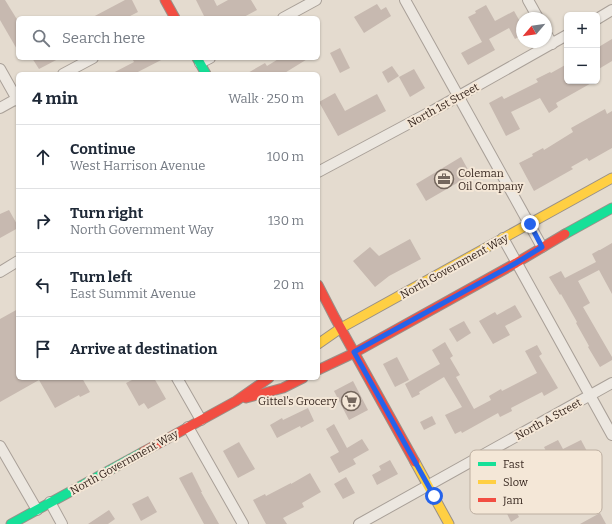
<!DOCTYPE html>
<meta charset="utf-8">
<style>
body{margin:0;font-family:Bitter,serif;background:#f2f2f3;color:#1f2937}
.controls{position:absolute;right:12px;top:12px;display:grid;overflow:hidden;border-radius:6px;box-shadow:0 1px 3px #0004}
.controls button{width:36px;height:36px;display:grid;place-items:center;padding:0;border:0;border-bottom:1px solid #e0e1e3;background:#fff;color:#1f2937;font:20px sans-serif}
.compass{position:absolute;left:516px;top:12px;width:36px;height:36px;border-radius:50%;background:#fff;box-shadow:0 1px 3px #0004;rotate:241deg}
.stop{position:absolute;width:12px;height:12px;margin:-9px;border:3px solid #2563eb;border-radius:50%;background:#fff}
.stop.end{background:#2563eb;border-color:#fff;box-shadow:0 1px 4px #0008}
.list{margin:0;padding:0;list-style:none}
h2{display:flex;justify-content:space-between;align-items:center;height:52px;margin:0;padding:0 16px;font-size:17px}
h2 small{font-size:13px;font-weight:400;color:#747a83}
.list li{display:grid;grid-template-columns:26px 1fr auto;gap:12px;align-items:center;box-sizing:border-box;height:64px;padding:0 16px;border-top:1px solid #e0e1e3}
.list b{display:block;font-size:15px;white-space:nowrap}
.list p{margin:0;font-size:13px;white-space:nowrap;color:#747a83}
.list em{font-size:13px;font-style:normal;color:#747a83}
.icon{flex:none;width:22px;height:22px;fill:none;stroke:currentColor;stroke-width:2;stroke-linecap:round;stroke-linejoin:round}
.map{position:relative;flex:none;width:612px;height:524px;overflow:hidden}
.search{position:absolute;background:#fff;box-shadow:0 1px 3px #0004;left:16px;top:16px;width:304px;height:44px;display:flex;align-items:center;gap:10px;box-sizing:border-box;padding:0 14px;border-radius:6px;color:#747a83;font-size:15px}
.panel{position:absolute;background:#fff;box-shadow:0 1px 3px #0004;left:16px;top:72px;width:304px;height:308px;border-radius:6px}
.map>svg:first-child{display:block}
</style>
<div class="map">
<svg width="612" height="524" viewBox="0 0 612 524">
<rect width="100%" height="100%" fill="#e4dbcf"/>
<!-- building -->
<g fill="#c7b9b0">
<path d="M0 0H5L18 21V51L0 20Z"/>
<path d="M125 0H132L138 12 126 18H91Z"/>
<path d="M196 0H214L217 6 228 0H251L257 10 242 18H205Z"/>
<path d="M377 4 381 10 386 7 391 16 364 33 354 17Z"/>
<path d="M486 5 495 21 514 11 522 25V35L515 39 509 28 489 39 495 50 468 65 461 53 482 42 468 17 476 13 475 11Z"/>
<path d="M612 39V61L597 70V48Z"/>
<path d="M340 48 350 68 340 73 330 53Z"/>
<path d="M32 58H60L39 69Z"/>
<path d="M132 58H165L134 74H111L134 62Z"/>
<path d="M280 58H309L283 74H246L265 63 267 66Z"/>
<path d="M567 64V81H595L556 103 558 107 549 113 540 98 511 112 520 129 506 136 489 103 502 96 504 99 538 82 536 79 550 72 551 73Z"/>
<path d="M392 66 399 76 388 83 382 72Z"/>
<path d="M414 69 425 88 410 97 399 77Z"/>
<path d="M335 93 345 111 377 94 386 111 338 136 319 102Z"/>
<path d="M605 109 607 114 612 111V148L589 161 587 158 571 167 573 169 534 191 519 163 533 156 532 154 543 148 544 150 573 132 571 128Z"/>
<path d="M461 157 471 175 426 201 416 184Z"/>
<path d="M9 210 18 226V228L0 238V214Z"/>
<path d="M410 239 421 259 389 276 375 287 353 261 370 247 379 256Z"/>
<path d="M612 243V294L599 270 578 281 590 303 583 307 612 357V360L600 367 588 347 589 346 576 323 577 322 561 294 560 295 549 277 561 271 565 278 596 262 592 254 599 250H600Z"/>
<path d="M515 305 522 317 505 326 510 335 493 344 479 321 495 312 497 315Z"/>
<path d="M18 309V378H82L90 392 80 397 79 395 55 408 39 380 0 402V319Z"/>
<path d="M464 321 471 333 457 342 449 329Z"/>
<path d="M445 342 453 356 450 358 460 375 456 377 474 409 491 400 489 396 501 389 502 391 537 373 525 351 537 345 542 354 539 356 558 388 544 396 542 392 511 408 512 411 500 417 498 413 462 433 461 431 455 434 445 415 462 407 444 377 419 392 420 394 412 398 405 384 440 364 432 350Z"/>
<path d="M397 357 409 380 395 387 383 364Z"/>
<path d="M136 378H154L166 399 148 409 144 403 139 406 126 383Z"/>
<path d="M353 381 368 410 349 420 334 391Z"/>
<path d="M308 408 314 421 301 428 300 426 277 438 270 425 282 418 283 420Z"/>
<path d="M432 416 436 424 424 430 420 422Z"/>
<path d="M334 424 347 448 362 439 369 450 353 459 356 464 339 473 330 457 339 452 326 429Z"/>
<path d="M558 440 563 449 581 440 589 455 582 459 592 477 582 483 572 465 554 474 559 483 548 488 544 480 540 483 534 472 519 481 524 490 509 498 519 517 511 522 501 501 495 505 490 497 487 499 479 486 502 473 500 470 517 461 520 467 547 453 544 447Z"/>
<path d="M239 442 255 469 238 478 223 451Z"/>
<path d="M390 460 398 474 377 485 372 475 381 470 379 466Z"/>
<path d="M192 472 202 492H201L219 524H204L179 478Z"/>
<path d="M310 473 321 492 302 503 304 507 283 518 287 524H266L253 500 265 494 266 496 291 483V484Z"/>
<path d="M346 477 355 493 343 499 334 484Z"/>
<path d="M148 496 157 512 141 521 132 504Z"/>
<path d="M109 510 115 519 108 524H88Z"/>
<path d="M600 513 606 524H580Z"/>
</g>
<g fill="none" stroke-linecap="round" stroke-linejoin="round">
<defs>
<g id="street">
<path d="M405 0 542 247"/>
<path d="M528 0 538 18"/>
<path d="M283 18 316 0"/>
<path d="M597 19 612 10"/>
<path d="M546 33 552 44"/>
<path d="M200 63 210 58"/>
<path d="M0 69 18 101"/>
<path d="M63 74 93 58"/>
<path d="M0 108 18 98"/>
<path d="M318 172 434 110 567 35"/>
<path d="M503 238 612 435"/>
<path d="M0 272 18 261"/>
<path d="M177 378 201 420"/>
<path d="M188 427 243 524"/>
<path d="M0 446 37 510"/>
<path d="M50 502 62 524"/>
<path d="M359 524 612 383"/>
</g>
<g id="fast">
<path d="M197 58 206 74"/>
<path d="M565 234 612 208"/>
<path d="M11 524 143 452"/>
</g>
<g id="slow">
<path d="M318 344 341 328 612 178"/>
<path d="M415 462 449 524"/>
</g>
<g id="jam">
<path d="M165 0 175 18"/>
<path d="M318 285 335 318 415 462"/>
<path d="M318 370 354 353 516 263 565 234"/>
<path d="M246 398 283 388 303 378"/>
<path d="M143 452 236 401 269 378"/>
</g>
</defs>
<!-- street casing -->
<use href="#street" stroke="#a9a098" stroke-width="12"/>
<!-- fast casing -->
<use href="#fast" stroke="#999088" stroke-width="11"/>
<!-- slow casing -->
<use href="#slow" stroke="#999088" stroke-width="11"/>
<!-- jam casing -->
<use href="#jam" stroke="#999088" stroke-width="11"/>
<!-- street -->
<use href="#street" stroke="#ece7e0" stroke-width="10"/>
<!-- fast -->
<use href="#fast" stroke="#16e098" stroke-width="9"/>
<!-- slow -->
<use href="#slow" stroke="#ffcf43" stroke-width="9"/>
<!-- jam -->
<use href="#jam" stroke="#f24e42" stroke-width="9"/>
</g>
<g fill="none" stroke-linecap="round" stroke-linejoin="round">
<!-- route -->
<path stroke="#2563eb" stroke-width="5" d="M434 496 354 352 516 263 542 247 530 224"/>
</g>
<!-- icons -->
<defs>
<symbol id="office-ring" viewBox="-11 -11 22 22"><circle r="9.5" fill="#f4e7d7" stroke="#74675d" stroke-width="1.5"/><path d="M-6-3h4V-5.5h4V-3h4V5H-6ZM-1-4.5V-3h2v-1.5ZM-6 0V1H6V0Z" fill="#74675d"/></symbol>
<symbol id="supermarket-ring" viewBox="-11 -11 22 22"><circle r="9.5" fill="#f4e7d7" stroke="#74675d" stroke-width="1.5"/><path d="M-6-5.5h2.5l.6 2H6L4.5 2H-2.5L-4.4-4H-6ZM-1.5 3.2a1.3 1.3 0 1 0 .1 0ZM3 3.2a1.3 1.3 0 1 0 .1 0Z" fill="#74675d"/></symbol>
</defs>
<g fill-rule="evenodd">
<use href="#office-ring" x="433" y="168" width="22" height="22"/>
<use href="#supermarket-ring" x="340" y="390" width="22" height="22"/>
</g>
<g text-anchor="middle" stroke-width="4" stroke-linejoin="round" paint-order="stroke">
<!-- street labels -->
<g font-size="11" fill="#382820" stroke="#f4e7d7">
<text transform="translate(443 105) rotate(-29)" y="4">North 1st Street</text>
<text transform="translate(454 266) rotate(-29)" y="4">North Government Way</text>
<text transform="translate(548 419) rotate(-29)" y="4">North A Street</text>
<text transform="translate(124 462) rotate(-29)" y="4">North Government Way</text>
</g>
<!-- poi labels -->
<g font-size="11" fill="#382820" stroke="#f4e7d7" text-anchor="start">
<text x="458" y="177">Coleman<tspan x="458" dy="13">Oil Company</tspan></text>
<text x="337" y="405" text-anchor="end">Gittel's Grocery</text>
</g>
</g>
<!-- legend -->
<rect x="470" y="450" width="132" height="64" rx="6" fill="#f4e7d7" stroke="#bcaea0" stroke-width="1"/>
<rect x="478" y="462" width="18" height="4" fill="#16e098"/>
<rect x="478" y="480" width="18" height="4" fill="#ffcf43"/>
<rect x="478" y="498" width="18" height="4" fill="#f24e42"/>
<g font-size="11" fill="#382820">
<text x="503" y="468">Fast</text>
<text x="503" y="486">Slow</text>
<text x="503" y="504">Jam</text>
</g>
</svg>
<div class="controls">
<button>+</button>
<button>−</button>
</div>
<svg class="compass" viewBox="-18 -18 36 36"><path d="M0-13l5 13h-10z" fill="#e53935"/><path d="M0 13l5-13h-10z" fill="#747a83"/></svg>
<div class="stop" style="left:434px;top:496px"></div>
<div class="stop end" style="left:530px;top:224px"></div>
<div class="search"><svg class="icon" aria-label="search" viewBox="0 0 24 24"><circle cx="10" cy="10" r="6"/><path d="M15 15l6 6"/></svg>Search here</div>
<section class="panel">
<h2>4 min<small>Walk · 250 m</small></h2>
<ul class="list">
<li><svg class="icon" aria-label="ahead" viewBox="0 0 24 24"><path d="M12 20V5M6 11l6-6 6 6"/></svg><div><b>Continue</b><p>West Harrison Avenue</p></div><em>100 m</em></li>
<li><svg class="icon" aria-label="right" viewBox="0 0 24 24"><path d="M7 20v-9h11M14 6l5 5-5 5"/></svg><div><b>Turn right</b><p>North Government Way</p></div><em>130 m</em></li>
<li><svg class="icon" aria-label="left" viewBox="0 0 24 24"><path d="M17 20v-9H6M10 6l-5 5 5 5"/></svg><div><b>Turn left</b><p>East Summit Avenue</p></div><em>20 m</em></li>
<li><svg class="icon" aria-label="arrive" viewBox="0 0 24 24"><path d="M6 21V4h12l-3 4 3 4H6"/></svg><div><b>Arrive at destination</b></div></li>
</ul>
</section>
</div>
